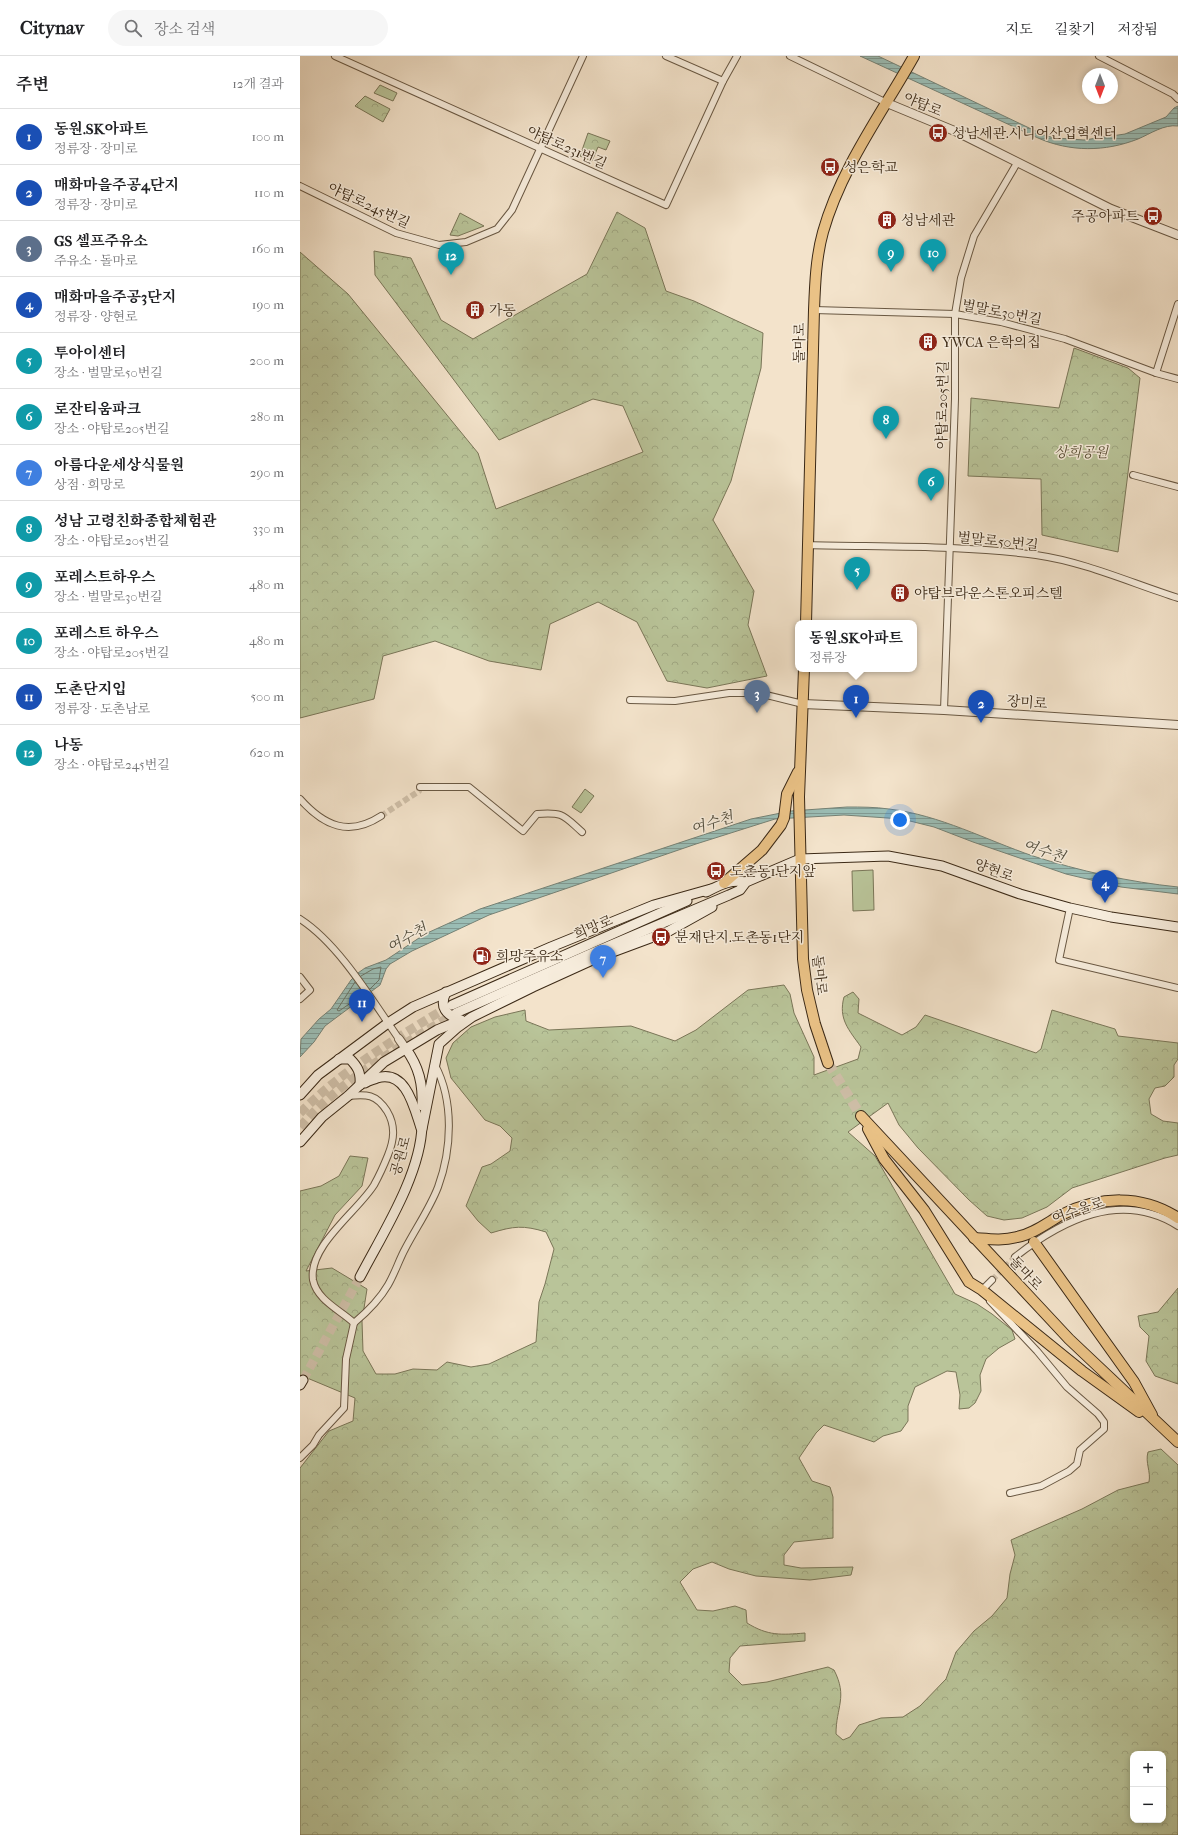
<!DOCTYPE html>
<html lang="ko">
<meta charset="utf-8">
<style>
body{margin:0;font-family:"IM FELL French Canon","Noto Serif KR",serif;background:#f6f6f6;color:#202124}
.controls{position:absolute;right:12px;bottom:12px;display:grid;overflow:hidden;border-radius:8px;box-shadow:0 2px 6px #0003}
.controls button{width:36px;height:36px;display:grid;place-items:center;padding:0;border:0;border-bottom:1px solid #e0e0e0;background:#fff;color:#202124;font:20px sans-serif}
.compass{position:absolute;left:782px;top:12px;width:36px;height:36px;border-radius:50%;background:#fff;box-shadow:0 2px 6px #0003;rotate:180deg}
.you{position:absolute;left:600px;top:764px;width:14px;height:14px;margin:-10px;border:3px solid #fff;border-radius:50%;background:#1a73e8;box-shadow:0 0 0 6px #1a73e833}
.badge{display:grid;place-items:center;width:26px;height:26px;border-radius:50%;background:#8f2418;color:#fff;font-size:13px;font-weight:700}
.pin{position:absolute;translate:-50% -33px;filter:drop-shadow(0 1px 2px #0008)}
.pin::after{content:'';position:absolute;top:21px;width:14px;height:12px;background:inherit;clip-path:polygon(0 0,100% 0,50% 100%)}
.popup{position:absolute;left:495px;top:564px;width:122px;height:52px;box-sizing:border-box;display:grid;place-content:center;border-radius:8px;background:#fff;filter:drop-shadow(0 1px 3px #0005);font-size:13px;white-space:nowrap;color:#757577}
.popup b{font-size:15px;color:#202124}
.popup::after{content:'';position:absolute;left:50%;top:100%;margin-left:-8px;border:8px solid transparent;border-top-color:#fff}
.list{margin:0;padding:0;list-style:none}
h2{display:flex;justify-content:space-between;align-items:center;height:52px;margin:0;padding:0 16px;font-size:17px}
h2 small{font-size:13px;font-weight:400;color:#757577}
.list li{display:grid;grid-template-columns:26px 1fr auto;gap:12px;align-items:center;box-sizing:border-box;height:56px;padding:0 16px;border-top:1px solid #e0e0e0}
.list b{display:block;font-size:15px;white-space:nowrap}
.list p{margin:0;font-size:13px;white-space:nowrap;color:#757577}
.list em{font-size:13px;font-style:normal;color:#757577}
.icon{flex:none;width:22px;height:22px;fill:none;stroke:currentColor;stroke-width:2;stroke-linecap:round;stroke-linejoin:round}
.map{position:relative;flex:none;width:878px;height:1779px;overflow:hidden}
header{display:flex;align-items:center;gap:24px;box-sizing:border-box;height:56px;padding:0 20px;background:#fff;border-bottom:1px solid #e0e0e0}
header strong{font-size:19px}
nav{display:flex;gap:22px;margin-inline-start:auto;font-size:14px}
.search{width:280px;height:36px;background:#f6f6f6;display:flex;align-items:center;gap:10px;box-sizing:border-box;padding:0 14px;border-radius:22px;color:#757577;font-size:15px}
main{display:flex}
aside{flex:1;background:#fff}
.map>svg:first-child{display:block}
</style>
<header>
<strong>Citynav</strong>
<div class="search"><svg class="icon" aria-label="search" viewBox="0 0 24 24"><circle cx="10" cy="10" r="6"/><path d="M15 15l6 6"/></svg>장소 검색</div>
<nav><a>지도</a><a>길찾기</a><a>저장됨</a></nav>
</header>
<main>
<aside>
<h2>주변<small>12개 결과</small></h2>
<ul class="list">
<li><span class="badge" style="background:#1a4fb4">1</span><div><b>동원.SK아파트</b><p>정류장 · 장미로</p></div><em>100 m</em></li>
<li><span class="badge" style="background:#1a4fb4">2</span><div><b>매화마을주공4단지</b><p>정류장 · 장미로</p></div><em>110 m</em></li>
<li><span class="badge" style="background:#5c6f8a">3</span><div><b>GS 셀프주유소</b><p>주유소 · 돌마로</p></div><em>160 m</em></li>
<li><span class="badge" style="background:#1a4fb4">4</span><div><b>매화마을주공3단지</b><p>정류장 · 양현로</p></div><em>190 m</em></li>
<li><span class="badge" style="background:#0f9aa8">5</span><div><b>투아이센터</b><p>장소 · 벌말로50번길</p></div><em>200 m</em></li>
<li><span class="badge" style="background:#0f9aa8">6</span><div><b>로잔티움파크</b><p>장소 · 야탑로205번길</p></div><em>280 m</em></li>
<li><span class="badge" style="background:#3f7fe0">7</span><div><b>아름다운세상식물원</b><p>상점 · 희망로</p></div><em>290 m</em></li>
<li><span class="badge" style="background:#0f9aa8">8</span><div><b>성남 고령친화종합체험관</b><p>장소 · 야탑로205번길</p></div><em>330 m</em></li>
<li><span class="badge" style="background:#0f9aa8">9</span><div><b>포레스트하우스</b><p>장소 · 벌말로30번길</p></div><em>480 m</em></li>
<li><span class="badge" style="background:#0f9aa8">10</span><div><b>포레스트 하우스</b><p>장소 · 야탑로205번길</p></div><em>480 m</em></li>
<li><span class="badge" style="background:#1a4fb4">11</span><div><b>도촌단지입</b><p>정류장 · 도촌남로</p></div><em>500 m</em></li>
<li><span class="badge" style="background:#0f9aa8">12</span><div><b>나동</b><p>장소 · 야탑로245번길</p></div><em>620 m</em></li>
</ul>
</aside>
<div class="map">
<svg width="878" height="1779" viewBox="0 0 878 1779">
<defs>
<pattern id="forest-crowns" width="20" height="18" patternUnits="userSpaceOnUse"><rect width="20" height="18" fill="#b9c499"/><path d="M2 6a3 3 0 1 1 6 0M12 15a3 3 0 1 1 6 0" fill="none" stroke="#a0a883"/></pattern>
<pattern id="water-rules" width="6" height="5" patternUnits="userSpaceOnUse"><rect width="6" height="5" fill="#9bbeb6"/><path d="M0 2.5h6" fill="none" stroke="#809a93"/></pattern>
</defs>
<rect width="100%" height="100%" fill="#f3e3cb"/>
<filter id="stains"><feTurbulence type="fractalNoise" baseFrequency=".005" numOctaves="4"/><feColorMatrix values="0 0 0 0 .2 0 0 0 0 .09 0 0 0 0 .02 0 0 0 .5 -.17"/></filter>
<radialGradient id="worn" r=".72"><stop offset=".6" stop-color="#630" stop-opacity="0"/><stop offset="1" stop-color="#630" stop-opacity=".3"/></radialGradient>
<!-- forest -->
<g fill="url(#forest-crowns)" stroke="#7a7658" fill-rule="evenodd">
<path d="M65 40 90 53 83 66 55 50Z"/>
<path d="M288 77 310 85 306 94 298 91 292 105 280 100Z"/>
<path d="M317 156 345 172 366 235 394 245 463 277 461 312 431 425 413 464 454 535 448 569 467 620 407 632 367 625 337 566 298 546 250 568 241 614 189 605 135 585 83 600 74 643 0 662V196L48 238 178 397 196 453 343 396 323 350 293 343 199 384 75 219 74 195 111 202 141 264 173 283 287 218Z"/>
<path d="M160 157 184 170 158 180 150 179Z"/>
<path d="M774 292 828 312 840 322 818 496 742 479 741 423 668 420 671 342 759 352Z"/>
<path d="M484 929 490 938 494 957 514 1001V1019L558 1003 561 991C549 974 538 963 544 941L553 936 559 943 558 957 602 979 616 971 625 959 736 997 741 993 752 954 815 973 818 980 878 987V1003L874 1009V1021L865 1030 855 1032 849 1043 851 1058 863 1065 878 1067V1099L865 1102 772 1132 747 1151 722 1162 704 1164 687 1160 669 1144 618 1092 599 1069 588 1047 548 1076 575 1100 655 1238 677 1248 692 1258 712 1274 715 1283 699 1292 686 1303 680 1319 681 1335 675 1347 669 1352 659 1353 660 1339 656 1316 647 1315 615 1331 608 1350V1365L601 1375 583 1380 574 1386 524 1369 516 1377 499 1402 512 1425 530 1431 533 1441V1482L494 1486 484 1499V1509L501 1512 553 1511 551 1519 510 1524 456 1520 429 1513 412 1506 393 1513 380 1526 397 1554 413 1555 435 1550 446 1554 447 1567C468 1580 481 1579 505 1577V1585L440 1590 430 1602 429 1616 442 1629 467 1626 528 1611 534 1614C548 1641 536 1651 536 1678L543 1684 550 1681 559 1669 581 1662 603 1661 620 1650 646 1623 656 1596 674 1575 692 1560 707 1542 710 1518 715 1499 711 1484 782 1453 818 1434 849 1426C851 1415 845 1407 848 1396L861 1393 878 1409V1779H0V1412L29 1375 53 1365 55 1342 0 1319V1135L21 1130 39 1120 50 1100 68 1102 62 1130 35 1159 6 1215 32 1212 67 1233 62 1265 63 1295 76 1318H95L113 1313 137 1314 147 1306 171 1311 189 1308 236 1286 239 1246 245 1228 254 1193 246 1176C223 1169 214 1170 191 1177L178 1165 166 1150 182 1111 191 1108 210 1095 212 1082 200 1070 185 1064 151 1022 146 1002 153 987 171 971 195 961 225 954 226 965 249 974 331 970 375 985 396 974 448 934ZM833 1698H863V1764H833Z"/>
<path d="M878 1232V1328L855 1320 846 1305 849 1280 840 1271 838 1260 858 1256Z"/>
</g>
<!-- pitch -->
<g fill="#b9c499" stroke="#7a7658">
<path d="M80 29 97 37 93 45 74 37Z"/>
<path d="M285 733 294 740 281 757 272 751Z"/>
<path d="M573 814 574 854 553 855 552 815Z"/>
</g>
<!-- water -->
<g fill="url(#water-rules)" stroke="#758276">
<path d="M560 0H578L746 80 756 82 784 84 825 78 866 61 874 52 878 50V70C864 68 850 78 838 83 805 96 770 96 738 82Z"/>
<path d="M547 751C561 751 575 751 589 753 640 759 686 784 733 800 780 815 829 826 878 831V838L821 831 766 818 673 786 634 771 602 763 544 759 475 763 396 788 189 859 112 895 90 908 86 913 80 929 25 970 14 986 0 1001 1 983 19 963 31 953 51 924 58 917 65 912 86 904 125 878 180 853 451 763 491 755Z"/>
</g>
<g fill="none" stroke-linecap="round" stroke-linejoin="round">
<!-- shore -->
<g stroke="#6b7466" stroke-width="1">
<path d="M61 920 73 913 81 911 79 924 70 933"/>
<path d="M55 926 37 954 39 955 64 938"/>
</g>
<!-- minor-tunnel -->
<g stroke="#cebea7" stroke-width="6" stroke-dasharray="6 3" stroke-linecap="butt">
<path d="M81 760 119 735 120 731"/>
<path d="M692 1224 715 1201"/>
</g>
<!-- secondary-tunnel -->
<g stroke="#cebea7" stroke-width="9" stroke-dasharray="9 4.5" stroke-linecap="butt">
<path d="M0 1057C44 1013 98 981 151 949"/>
<path d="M0 1071C40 1024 104 988 156 957"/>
<path d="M3 1324 60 1221"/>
</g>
<!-- primary-tunnel -->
<path stroke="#cebea7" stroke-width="10" stroke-dasharray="10 5" stroke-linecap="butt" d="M528 1007 561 1060"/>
<defs>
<g id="minor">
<path d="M35 0 366 149 423 25 437 0"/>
<path d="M366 0 423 25"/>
<path d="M490 0 587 47"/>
<path d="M799 0 873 38 878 43"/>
<path d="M0 130 96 177 139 189 166 186 197 173 212 154 283 0"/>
<path d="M514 254 655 258 701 266 765 283 856 317 878 323"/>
<path d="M856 317 878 248"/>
<path d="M833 419 878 431"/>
<path d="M508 489C584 491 661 489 736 499 785 506 831 527 878 542"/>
<path d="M330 644 375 645 429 637H458L503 648"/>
<path d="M644 654 655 343V258L661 222 674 180 717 107"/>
<path d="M120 731H169L223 775 237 758C264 756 263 759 282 776"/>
<path d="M0 743C24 770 49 781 81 760"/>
<path d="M770 852 759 904 878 932"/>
<path d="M0 863C39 888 72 944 99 983"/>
<path d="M0 921 10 934 0 943"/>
<path d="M48 1040C67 1038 76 1038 87 1055 96 1070 94 1084 88 1099 84 1109 79 1120 74 1129 58 1155 8 1190 13 1224 17 1244 40 1254 54 1267 67 1256 80 1243 88 1229 95 1217 99 1204 105 1193 116 1172 130 1152 138 1131 152 1093 154 1045 135 1009"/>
<path d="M715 1201C762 1164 821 1134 878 1170"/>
<path d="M683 1236 682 1234 692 1224"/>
<path d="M690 1245 737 1295 767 1331 798 1358 804 1366V1373L780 1394 777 1408 769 1415 741 1430 710 1437"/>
<path d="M0 1402 13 1389 19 1379 44 1352 46 1303 54 1267"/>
</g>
<g id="tertiary">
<path d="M587 47 657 76 811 153 878 179"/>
<path d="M503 648 644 654 878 669"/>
<path d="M99 983 106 993"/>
</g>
<g id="secondary">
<path d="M406 836C420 829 430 823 446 826"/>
<path d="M146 936C139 951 146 959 160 964"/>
<path d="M152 949 387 845"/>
<path d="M156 957 292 897 429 839 440 834 446 826 500 803 588 800 642 810 720 838 770 852 811 861 878 871"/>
<path d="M106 993C119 1011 123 1028 122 1050"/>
<path d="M39 1003H50C58 1011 61 1017 60 1029"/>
<path d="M65 1027C69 1024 73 1024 77 1022 106 1013 114 1051 121 1072"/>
<path d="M0 1039 18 1019 88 967 113 951 251 891 354 849 411 833"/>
<path d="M122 1073 139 988 158 971 172 961 233 931 299 901 369 875 412 851"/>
<path d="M0 1086 22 1061 48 1040 84 1006 137 974 161 964"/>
<path d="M60 1221C83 1177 121 1118 122 1069"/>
<path d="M0 1329 3 1324"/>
</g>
<g id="primary">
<path d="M506 567 514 254C515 228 516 201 523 176 541 112 582 57 614 0"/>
<path d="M504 613 499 741 503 903 507 934 515 968 528 1007"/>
<path d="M424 827 462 794 481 769 484 762 487 738 498 716"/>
<path d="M561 1060 769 1283 878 1386"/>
<path d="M568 1073 584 1103 624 1154 669 1226 682 1234 782 1315 839 1356"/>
<path d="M674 1182C689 1183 702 1185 717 1181 733 1178 747 1167 761 1159 799 1140 842 1138 878 1162"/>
<path d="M734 1186 834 1326 852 1359"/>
</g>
</defs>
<!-- minor casing -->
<use href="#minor" stroke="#695843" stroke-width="8"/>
<!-- tertiary casing -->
<use href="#tertiary" stroke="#695843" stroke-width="10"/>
<!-- secondary casing -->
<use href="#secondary" stroke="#3b2916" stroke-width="11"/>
<!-- primary casing -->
<use href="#primary" stroke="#3b2916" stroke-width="12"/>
<!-- minor -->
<use href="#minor" stroke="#f7eddd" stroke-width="6"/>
<!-- tertiary -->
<use href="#tertiary" stroke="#f7eddd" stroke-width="8"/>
<!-- secondary -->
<use href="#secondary" stroke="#f7eddd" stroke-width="9"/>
<!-- primary -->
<use href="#primary" stroke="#eac286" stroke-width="10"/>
</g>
<!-- icons -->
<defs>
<symbol id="bus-disc" viewBox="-11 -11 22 22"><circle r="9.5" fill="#8f2418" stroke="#f7eddd"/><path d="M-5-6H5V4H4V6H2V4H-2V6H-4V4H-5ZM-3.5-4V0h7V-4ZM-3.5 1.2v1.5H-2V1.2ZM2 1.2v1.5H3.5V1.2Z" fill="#fff"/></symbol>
<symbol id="building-disc" viewBox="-11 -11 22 22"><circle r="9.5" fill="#8f2418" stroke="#f7eddd"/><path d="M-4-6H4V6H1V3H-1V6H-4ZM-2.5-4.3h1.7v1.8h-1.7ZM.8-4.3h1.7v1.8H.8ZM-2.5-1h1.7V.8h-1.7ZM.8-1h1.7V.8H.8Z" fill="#fff"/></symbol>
<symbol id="fuel-disc" viewBox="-11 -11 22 22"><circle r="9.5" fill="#8f2418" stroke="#f7eddd"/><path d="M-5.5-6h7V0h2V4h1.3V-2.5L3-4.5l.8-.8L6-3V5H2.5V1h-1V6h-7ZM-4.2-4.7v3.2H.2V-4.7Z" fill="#fff"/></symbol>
</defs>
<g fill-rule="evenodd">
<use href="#bus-disc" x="627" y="66" width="22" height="22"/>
<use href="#bus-disc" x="519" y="100" width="22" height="22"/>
<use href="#bus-disc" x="842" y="149" width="22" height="22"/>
<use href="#building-disc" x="576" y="153" width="22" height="22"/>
<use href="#building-disc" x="164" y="243" width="22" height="22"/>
<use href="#building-disc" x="617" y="275" width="22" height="22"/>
<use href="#building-disc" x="589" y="526" width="22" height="22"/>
<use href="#bus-disc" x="405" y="804" width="22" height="22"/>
<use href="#bus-disc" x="350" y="870" width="22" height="22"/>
<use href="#fuel-disc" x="171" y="889" width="22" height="22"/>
</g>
<g text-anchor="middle" stroke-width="3" stroke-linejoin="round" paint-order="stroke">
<!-- street labels -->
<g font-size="14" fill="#3b2916" stroke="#f7eddd">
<text transform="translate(623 48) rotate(23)" y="5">야탑로</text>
<text transform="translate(267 91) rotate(24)" y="5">야탑로231번길</text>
<text transform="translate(69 149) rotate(25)" y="5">야탑로245번길</text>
<text transform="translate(702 256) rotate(11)" y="5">벌말로30번길</text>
<text transform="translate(499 287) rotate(-89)" y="5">돌마로</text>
<text transform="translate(642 349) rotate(-89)" y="5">야탑로205번길</text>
<text transform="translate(698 485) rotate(6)" y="5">벌말로50번길</text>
<text transform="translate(727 646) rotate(4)" y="5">장미로</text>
<text transform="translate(694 814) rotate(20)" y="5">양현로</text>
<text transform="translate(293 871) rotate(-23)" y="5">희망로</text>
<text transform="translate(520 919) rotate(83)" y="5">돌마로</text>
<text transform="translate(100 1100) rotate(-74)" y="5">공원로</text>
<text transform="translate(778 1154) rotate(-19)" y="5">여수울로</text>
<text transform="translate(726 1217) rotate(47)" y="5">돌마로</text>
</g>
<!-- poi labels -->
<g font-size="14" fill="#3b2916" stroke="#f7eddd" text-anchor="start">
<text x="652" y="82">성남세관.시니어산업혁센터</text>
<text x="544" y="116">성은학교</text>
<text x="839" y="165" text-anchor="end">주공아파트</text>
<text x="601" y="169">성남세관</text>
<text x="189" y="259">가동</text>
<text x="642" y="291">YWCA 은학의집</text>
<text x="614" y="542">야탑브라운스톤오피스텔</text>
<text x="430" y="820">도촌동1단지앞</text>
<text x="375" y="886">분재단지.도촌동1단지</text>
<text x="196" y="905">희망주유소</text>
</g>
<!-- park labels -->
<g font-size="14" font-style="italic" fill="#5a5037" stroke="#f7eddd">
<text x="781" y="401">상희공원</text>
</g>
<!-- water labels -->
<g font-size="15" font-style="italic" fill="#534e3e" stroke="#f7eddd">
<text transform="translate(412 767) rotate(-18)" y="5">여수천</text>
<text transform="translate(744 795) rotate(18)" y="5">여수천</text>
<text transform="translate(107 882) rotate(-30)" y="5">여수천</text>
</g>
</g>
<rect width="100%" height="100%" filter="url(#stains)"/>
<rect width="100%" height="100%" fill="url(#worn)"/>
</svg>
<div class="controls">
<button>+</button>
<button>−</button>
</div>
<svg class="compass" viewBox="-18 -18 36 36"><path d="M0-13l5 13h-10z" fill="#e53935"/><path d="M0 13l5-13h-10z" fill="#757577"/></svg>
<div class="you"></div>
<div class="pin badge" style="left:556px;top:662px;background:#1a4fb4">1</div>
<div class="popup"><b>동원.SK아파트</b>정류장</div>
<div class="pin badge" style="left:681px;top:667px;background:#1a4fb4">2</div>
<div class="pin badge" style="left:457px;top:657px;background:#5c6f8a">3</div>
<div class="pin badge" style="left:805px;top:847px;background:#1a4fb4">4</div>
<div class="pin badge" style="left:557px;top:534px;background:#0f9aa8">5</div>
<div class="pin badge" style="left:631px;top:445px;background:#0f9aa8">6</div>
<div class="pin badge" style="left:303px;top:922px;background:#3f7fe0">7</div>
<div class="pin badge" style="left:586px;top:383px;background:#0f9aa8">8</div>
<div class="pin badge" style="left:591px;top:216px;background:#0f9aa8">9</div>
<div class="pin badge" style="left:633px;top:216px;background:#0f9aa8">10</div>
<div class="pin badge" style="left:62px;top:966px;background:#1a4fb4">11</div>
<div class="pin badge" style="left:151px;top:219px;background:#0f9aa8">12</div>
</div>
</main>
